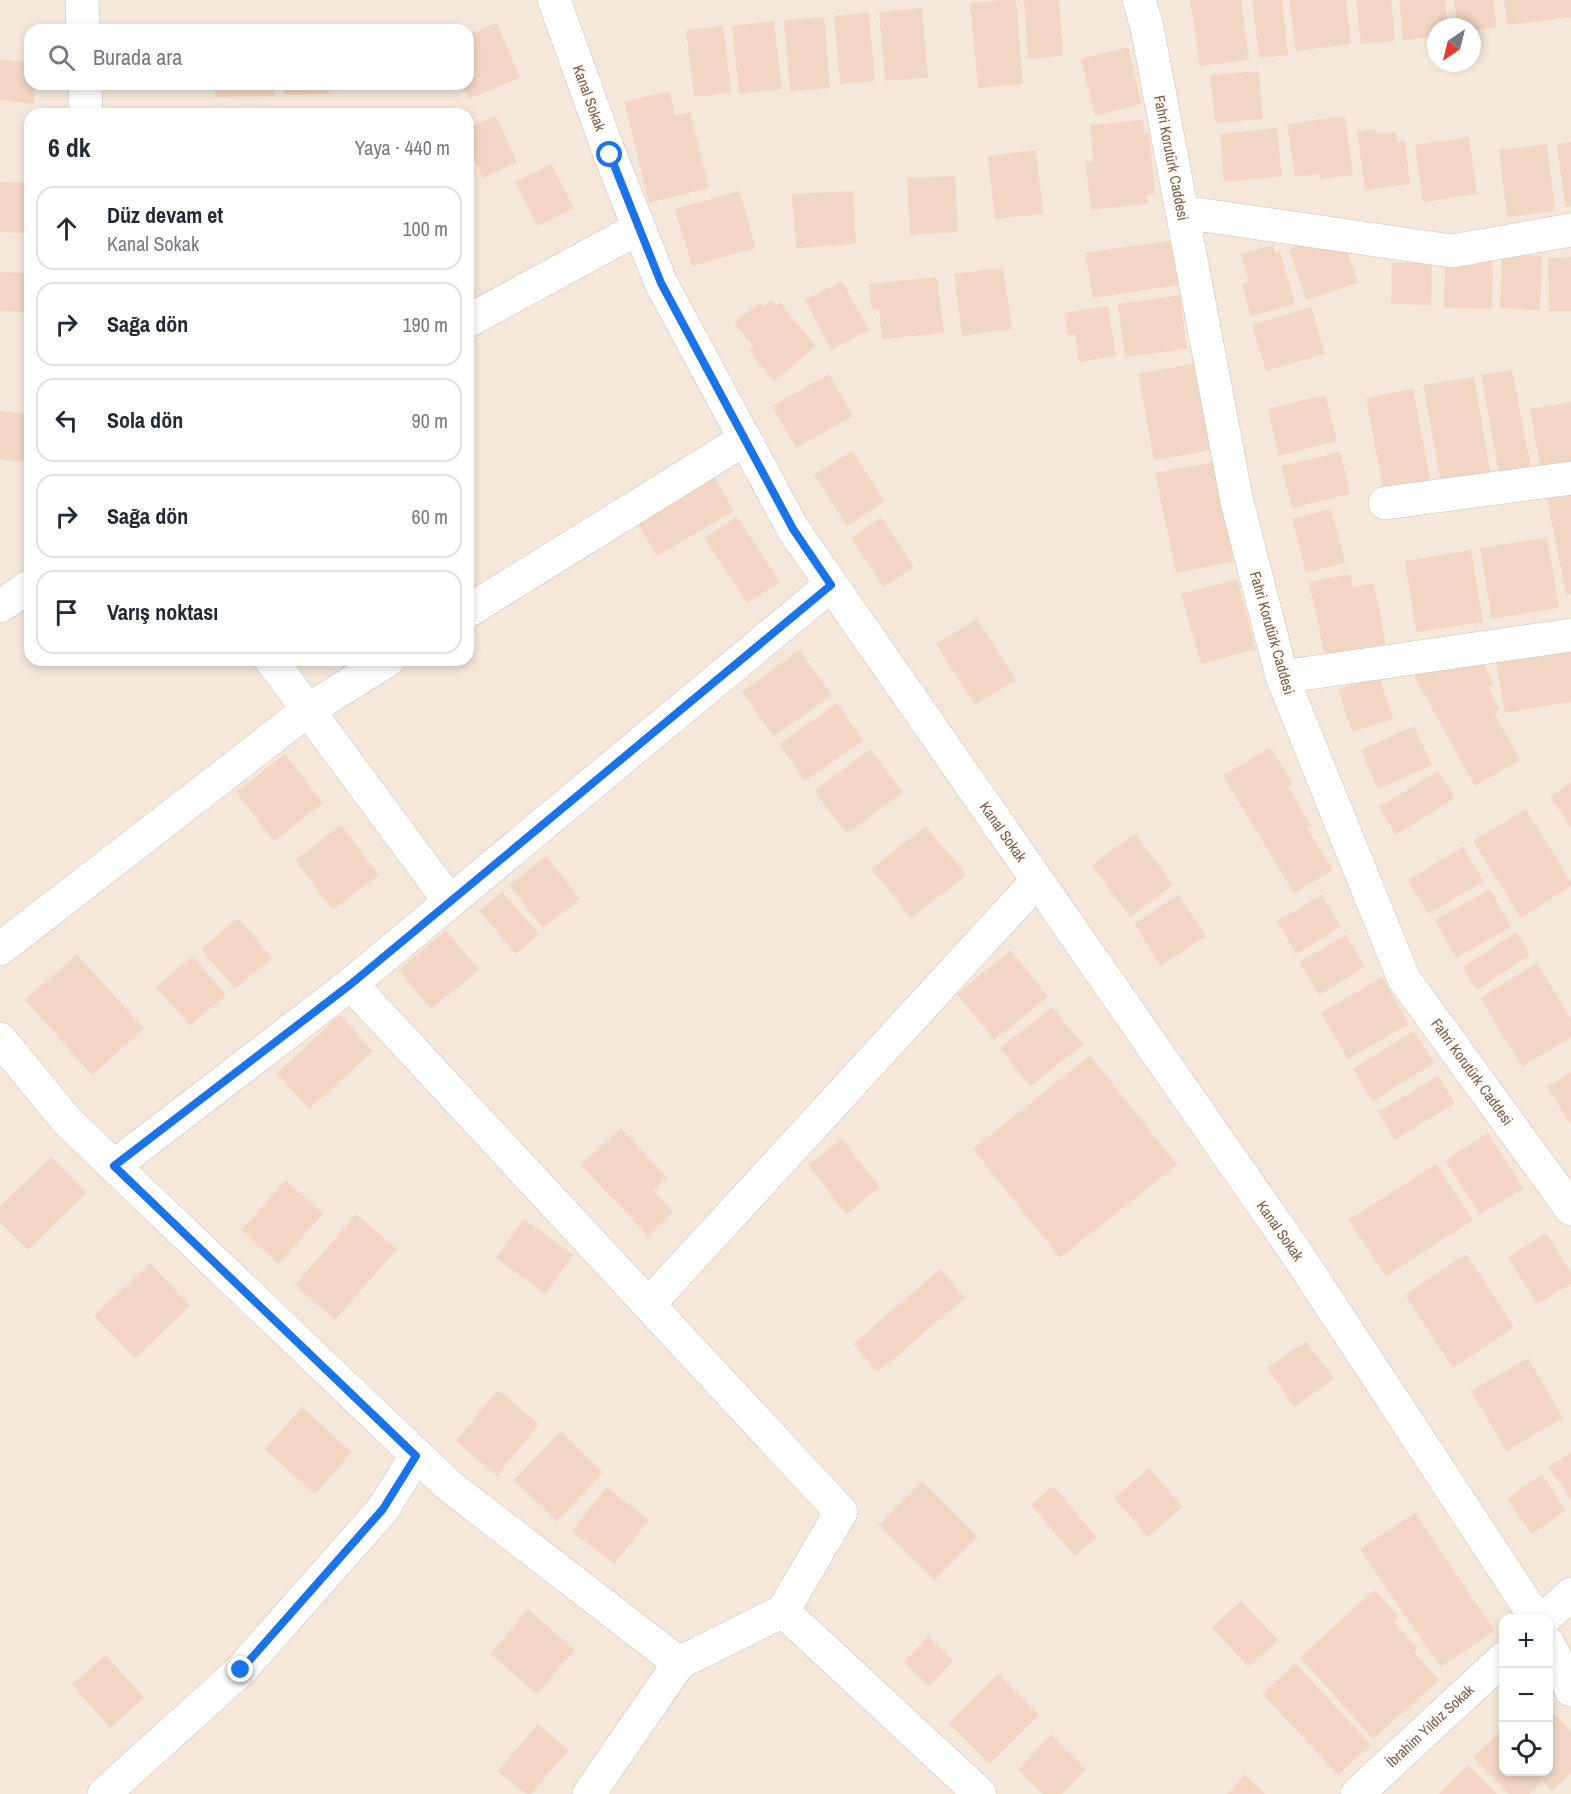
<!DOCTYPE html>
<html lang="tr">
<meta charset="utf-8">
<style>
body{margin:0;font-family:"Archivo Narrow",sans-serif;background:#f2f2f3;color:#1f2937}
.controls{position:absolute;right:18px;bottom:18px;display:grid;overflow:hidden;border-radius:12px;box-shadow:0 3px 9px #0003}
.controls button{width:54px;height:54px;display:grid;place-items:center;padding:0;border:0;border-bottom:2px solid #e0e1e3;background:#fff;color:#1f2937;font:30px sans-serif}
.compass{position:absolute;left:1427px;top:18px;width:54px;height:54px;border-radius:50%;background:#fff;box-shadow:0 3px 9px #0003;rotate:215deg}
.stop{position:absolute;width:18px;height:18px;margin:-14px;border:4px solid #1a73e8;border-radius:50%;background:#fff}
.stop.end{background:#1a73e8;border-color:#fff;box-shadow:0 2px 6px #0008}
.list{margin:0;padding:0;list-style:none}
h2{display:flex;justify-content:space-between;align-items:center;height:78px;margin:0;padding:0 24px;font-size:26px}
h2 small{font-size:20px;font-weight:400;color:#747a83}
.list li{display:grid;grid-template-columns:39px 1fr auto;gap:18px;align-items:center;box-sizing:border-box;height:84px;margin:0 12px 12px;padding:0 12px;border:2px solid #e0e1e3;border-radius:18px}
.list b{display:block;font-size:22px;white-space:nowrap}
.list p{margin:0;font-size:20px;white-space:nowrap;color:#747a83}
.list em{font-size:20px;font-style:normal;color:#747a83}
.icon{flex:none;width:33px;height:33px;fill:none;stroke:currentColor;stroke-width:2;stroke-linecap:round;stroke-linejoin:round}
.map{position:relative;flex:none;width:1571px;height:1794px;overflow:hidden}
.search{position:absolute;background:#fff;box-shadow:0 3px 9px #0003;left:24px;top:24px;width:450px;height:66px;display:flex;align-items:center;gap:15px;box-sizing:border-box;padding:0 21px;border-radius:18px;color:#747a83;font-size:22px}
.panel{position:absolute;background:#fff;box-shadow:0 3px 9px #0003;left:24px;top:108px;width:450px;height:558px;border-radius:18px}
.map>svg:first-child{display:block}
</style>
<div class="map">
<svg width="1571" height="1794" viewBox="0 0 1571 1794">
<rect width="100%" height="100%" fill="#fdf6ec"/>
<!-- residential -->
<path fill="#f5e8da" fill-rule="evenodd" d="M0 0H1571V1794H0ZM1436 27H1472V63H1436ZM30 30H468V84H30ZM30 114H468V660H30ZM1504 1618H1548V1772H1504Z"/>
<!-- building -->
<g fill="#f3d5c3">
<path d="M1002 0H1016L1023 84 978 88 970 3Z"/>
<path d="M1024 0H1059L1063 56 1028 59Z"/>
<path d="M1190 0H1241L1249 60 1200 66Z"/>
<path d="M1252 0H1282L1288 55 1259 58Z"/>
<path d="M1289 0H1346L1351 44 1296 51Z"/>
<path d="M1356 0H1391L1395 41 1361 44Z"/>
<path d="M1399 0H1445L1448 27H1436V37L1403 40Z"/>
<path d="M1454 0H1493L1497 27 1472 31V27H1458Z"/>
<path d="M1504 0H1571V17L1507 25Z"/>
<path d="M922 8 928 78 885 81 879 12Z"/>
<path d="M869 13 875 81 840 84 834 16Z"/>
<path d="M824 17 830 88 790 91 784 20Z"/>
<path d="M774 21 782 89 739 94 732 26Z"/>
<path d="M497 23 520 78 468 99 462 84H468V35Z"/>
<path d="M327 24V30H282V25Z"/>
<path d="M273 26V30H214V27Z"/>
<path d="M389 26 429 28V30H389Z"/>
<path d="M723 26 731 93 694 97 686 30Z"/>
<rect x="337" y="28" width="41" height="2"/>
<path d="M1128 47 1142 104 1095 116 1081 59Z"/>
<path d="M0 59 30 63V84H36L34 104 0 100Z"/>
<path d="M1259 71 1263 119 1215 123 1210 75Z"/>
<path d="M215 84H274V96L215 97Z"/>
<path d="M284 84H328L329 94 284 95Z"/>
<path d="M669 91 675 115 690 112 709 188 649 203 624 102Z"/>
<path d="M496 116 517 162 483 178 468 145V128Z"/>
<path d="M1345 116 1353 175 1320 179V174L1295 177 1287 124Z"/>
<path d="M1143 120 1144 134 1149 133 1155 194 1147 195 1148 204 1091 210 1086 162 1093 161 1090 125Z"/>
<path d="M1277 128 1282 176 1224 182 1220 134Z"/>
<path d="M1376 129 1377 134 1396 132 1397 142 1405 141 1410 184 1365 190 1357 131Z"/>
<path d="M1469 137 1477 194 1423 202 1415 145Z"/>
<path d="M1571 142V206L1565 207 1557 144Z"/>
<path d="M1547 144 1555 211 1507 217 1499 150Z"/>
<path d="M1036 150 1043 214 995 219 988 156Z"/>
<path d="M551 164 574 208 538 226 515 182Z"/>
<path d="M955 176 958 232 910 235 907 178Z"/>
<path d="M0 182 30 183V233L0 232Z"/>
<path d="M739 191 756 248 692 266 675 209Z"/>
<path d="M853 191 856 244 796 248 792 194Z"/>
<path d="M1342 237 1358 283 1306 300 1289 249 1315 240Z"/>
<path d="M1172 240 1179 285 1093 298 1085 253Z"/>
<path d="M1273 245 1275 253 1280 251 1295 304 1251 316 1242 284 1249 282 1241 254Z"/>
<path d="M1445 252 1493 253 1492 309 1444 308Z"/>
<path d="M1502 255 1542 256 1540 310 1500 308Z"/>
<path d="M1571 257V311H1549L1548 258Z"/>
<path d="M1392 263H1432L1431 305 1391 304Z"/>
<path d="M1003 268 1012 329 962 336 954 274Z"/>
<path d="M0 272 30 273V312L0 311Z"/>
<path d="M937 277 944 333 882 339 879 309H872L869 284Z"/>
<path d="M842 281 869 330 831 350 805 300Z"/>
<path d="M1180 295 1187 349 1125 357 1118 304Z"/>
<path d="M771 300 775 306 780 302 816 346 774 381 749 351 754 347 734 323 760 302 764 307Z"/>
<path d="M1108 306 1116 356 1079 362 1075 334 1068 335 1064 313Z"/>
<path d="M1311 307 1325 354 1266 371 1252 325Z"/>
<path d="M1196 363 1212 450 1154 460 1138 374Z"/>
<path d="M1512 370 1531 467 1499 473 1481 375Z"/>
<path d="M829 374 853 416 796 448 772 406Z"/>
<path d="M1474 377 1491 475 1441 483 1423 385Z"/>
<path d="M1413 389 1431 485 1384 494 1366 398Z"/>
<path d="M1325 395 1337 441 1279 456 1268 409Z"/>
<path d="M1571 402V461L1540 465 1530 409Z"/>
<path d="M0 411 30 414V462L0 460Z"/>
<path d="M852 451 885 501 847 526 814 475Z"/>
<path d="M1340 452 1350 494 1292 508 1281 466Z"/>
<path d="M1213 462 1234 561 1176 573 1155 473Z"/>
<path d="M711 471 734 511 657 556 634 517Z"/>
<path d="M1571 493V594L1566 595 1547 498Z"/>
<path d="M1331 509 1345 563 1306 573 1292 519Z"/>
<path d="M737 517 780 582 747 603 704 538Z"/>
<path d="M881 517 914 567 884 587 851 538Z"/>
<path d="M1547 537 1559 608 1492 619 1480 548Z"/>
<path d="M1471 550 1483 622 1416 632 1405 561Z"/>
<path d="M1350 574 1353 587 1374 583 1386 644 1325 656 1309 582Z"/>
<path d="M1237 579 1256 649 1201 664 1181 594Z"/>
<path d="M977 619 1016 680 975 705 936 644Z"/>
<path d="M1571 645V702L1505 713 1495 657Z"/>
<path d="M799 650 832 695 774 737 742 692Z"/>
<path d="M1481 660 1494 684 1488 687 1500 709 1494 712 1520 760 1475 786 1413 674 1426 667 1430 672 1445 664 1448 670 1463 662 1467 667Z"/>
<path d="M1379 676 1393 719 1352 732 1338 689Z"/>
<path d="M837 703 863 741 805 781 779 744Z"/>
<path d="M1414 726 1432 765 1378 789 1361 750Z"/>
<path d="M1270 747 1293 784 1288 787 1312 826 1307 828 1333 870 1294 893 1223 776Z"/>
<path d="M870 749 903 792 847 834 814 791Z"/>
<path d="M285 754 323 803 274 841 236 792Z"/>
<path d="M1438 771 1455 798 1396 835 1379 807Z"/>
<path d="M1571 782V827L1550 797Z"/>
<path d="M1526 809 1571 882V886L1521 918 1473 841Z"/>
<path d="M341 825 379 875 333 910 295 860Z"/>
<path d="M926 826 966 875 911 918 871 869Z"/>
<path d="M1135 833 1173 885 1130 917 1092 865Z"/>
<path d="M1463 847 1484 881 1428 914 1408 880Z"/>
<path d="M546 856 580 899 543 928 509 885Z"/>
<path d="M1490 889 1511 927 1456 958 1435 920Z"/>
<path d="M502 892 539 934 516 954 479 911Z"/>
<path d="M1178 895 1206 936 1161 966 1134 924Z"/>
<path d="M1322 895 1341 927 1296 954 1277 921Z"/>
<path d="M238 918 272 958 235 989 201 949Z"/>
<path d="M446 930 479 970 431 1009 399 970Z"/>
<path d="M1516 932 1530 955 1477 990 1462 968Z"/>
<path d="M1346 935 1365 967 1319 995 1299 962Z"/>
<path d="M1011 950 1048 997 994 1040 957 994Z"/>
<path d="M77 954 144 1029 92 1075 25 1000Z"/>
<path d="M193 956 226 995 190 1026 156 987Z"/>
<path d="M1537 963 1571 1019V1037L1522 1067 1480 998Z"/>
<path d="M1382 977 1409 1024 1348 1059 1321 1013Z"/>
<path d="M1052 1007 1083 1045 1030 1086 1000 1048Z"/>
<path d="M340 1015 373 1051 309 1109 277 1073Z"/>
<path d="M1414 1031 1434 1063 1373 1101 1353 1069Z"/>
<path d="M1090 1055 1177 1165 1060 1258 973 1149Z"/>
<path d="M1571 1072V1125L1547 1087Z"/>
<path d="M1438 1076 1455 1103 1395 1140 1378 1112Z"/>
<path d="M621 1128 667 1177 653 1191 673 1212 648 1236 581 1165Z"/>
<path d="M1488 1133 1523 1188 1480 1215 1445 1160Z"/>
<path d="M842 1139 880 1187 846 1214 808 1165Z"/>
<path d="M51 1157 86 1193 28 1250 0 1222V1206Z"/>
<path d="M1436 1164 1473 1220 1386 1276 1349 1220Z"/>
<path d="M286 1180 323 1214 278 1264 241 1230Z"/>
<path d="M356 1214 397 1249 335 1320 295 1285Z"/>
<path d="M524 1219 573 1255 545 1294 496 1258Z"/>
<path d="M1546 1233 1571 1273V1284L1537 1304 1508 1257Z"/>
<path d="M1466 1254 1514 1327 1453 1368 1405 1295Z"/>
<path d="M150 1263 190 1306 135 1358 94 1316Z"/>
<path d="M940 1269 965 1298 878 1372 853 1344Z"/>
<path d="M1306 1341 1334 1379 1294 1407 1267 1368Z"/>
<path d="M1528 1358 1563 1418 1506 1451 1471 1391Z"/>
<path d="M498 1390 539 1424 497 1476 456 1441Z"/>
<path d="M302 1407 352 1452 315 1494 265 1449Z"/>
<path d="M561 1431 603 1472 557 1521 514 1480Z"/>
<path d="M1571 1452V1499L1549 1468Z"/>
<path d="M1149 1468 1182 1507 1148 1537 1114 1498Z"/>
<path d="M1542 1474 1566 1510 1532 1534 1507 1499Z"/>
<path d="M922 1481 978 1537 935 1580 879 1525Z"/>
<path d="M1053 1486 1097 1537 1075 1556 1031 1505Z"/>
<path d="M607 1487 649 1520 614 1564 572 1531Z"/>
<path d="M1415 1513 1495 1631 1440 1667 1360 1549Z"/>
<path d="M1375 1590 1399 1617 1394 1622 1418 1648 1414 1652 1439 1680 1373 1739 1300 1657Z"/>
<path d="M1241 1601 1278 1640 1248 1667 1212 1627Z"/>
<path d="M528 1609 575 1650 537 1694 490 1654Z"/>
<path d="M928 1636 953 1661 929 1686 904 1662Z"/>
<path d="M106 1655 144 1698 110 1728 72 1684Z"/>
<path d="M1295 1663 1371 1745 1338 1775 1262 1694Z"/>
<path d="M998 1674 1039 1715 990 1764 949 1723Z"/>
<path d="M1548 1707 1571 1731V1773L1552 1791 1543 1781 1529 1794H1509L1473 1757 1504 1728V1772H1548Z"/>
<path d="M538 1724 569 1750 531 1794H526L498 1771Z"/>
<path d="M1051 1735 1086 1769 1062 1794H1043L1018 1770Z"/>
<path d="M1468 1765 1497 1794H1439Z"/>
<path d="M1245 1775 1265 1794H1227Z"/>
</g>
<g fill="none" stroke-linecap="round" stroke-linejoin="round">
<defs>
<g id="minor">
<path d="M82 0 83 30"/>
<path d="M554 0 610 155 661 283 793 529 1297 1254 1536 1618"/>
<path d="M1139 0 1147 27 1237 502 1282 677 1404 979 1571 1209"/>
<path d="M85 84 86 114"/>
<path d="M1182 212 1452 251 1571 230"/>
<path d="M468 321 639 228"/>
<path d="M1385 503 1571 478"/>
<path d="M0 606 30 586"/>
<path d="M468 611 745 439"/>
<path d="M271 660 450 902"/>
<path d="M1282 677 1571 635"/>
<path d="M0 949 308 710 388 660"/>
<path d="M351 984 841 1512 783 1611"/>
<path d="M0 1039 68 1122 447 1484 679 1663 783 1611 980 1794"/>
<path d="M114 1166 351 984 831 585"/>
<path d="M649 1304 1037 881"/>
<path d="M1545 1618 1571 1594"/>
<path d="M1548 1643 1571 1690"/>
<path d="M104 1794 241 1670 383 1509 416 1456"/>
<path d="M589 1794 679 1663"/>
<path d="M1357 1794 1504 1658"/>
</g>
</defs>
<!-- minor casing -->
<use href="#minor" stroke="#d1beb0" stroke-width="34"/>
<!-- minor -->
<use href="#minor" stroke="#fff" stroke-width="33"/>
</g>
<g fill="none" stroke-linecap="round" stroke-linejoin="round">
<!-- route -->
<path stroke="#1a73e8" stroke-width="8" d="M241 1670 383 1509 416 1456 114 1166 351 984 831 585 793 529 661 283 610 155"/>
</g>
<g text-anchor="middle" stroke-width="4.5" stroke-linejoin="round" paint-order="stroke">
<!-- street labels -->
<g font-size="15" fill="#7a5c4d" stroke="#fffaf3">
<text transform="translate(589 98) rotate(70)" y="5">Kanal Sokak</text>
<text transform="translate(1171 158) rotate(79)" y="5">Fahri Korutürk Caddesi</text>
<text transform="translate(1272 633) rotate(74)" y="5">Fahri Korutürk Caddesi</text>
<text transform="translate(1003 832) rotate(55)" y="5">Kanal Sokak</text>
<text transform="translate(1472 1072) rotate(54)" y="5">Fahri Korutürk Caddesi</text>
<text transform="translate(1280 1231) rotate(55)" y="5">Kanal Sokak</text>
<text transform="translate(1430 1726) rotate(-43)" y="5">İbrahim Yıldız Sokak</text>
</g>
</g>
</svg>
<div class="controls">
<button>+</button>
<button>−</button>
<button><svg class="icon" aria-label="locate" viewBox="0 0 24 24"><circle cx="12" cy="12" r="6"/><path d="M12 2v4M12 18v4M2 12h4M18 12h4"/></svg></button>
</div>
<svg class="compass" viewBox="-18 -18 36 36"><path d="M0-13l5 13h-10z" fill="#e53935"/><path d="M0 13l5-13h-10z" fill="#747a83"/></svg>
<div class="stop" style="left:610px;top:155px"></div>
<div class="stop end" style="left:241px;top:1670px"></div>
<div class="search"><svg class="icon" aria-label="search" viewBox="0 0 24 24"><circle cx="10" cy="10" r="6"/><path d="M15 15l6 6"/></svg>Burada ara</div>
<section class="panel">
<h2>6 dk<small>Yaya · 440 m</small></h2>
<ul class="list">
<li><svg class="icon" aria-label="ahead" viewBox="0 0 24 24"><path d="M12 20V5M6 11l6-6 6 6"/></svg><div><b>Düz devam et</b><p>Kanal Sokak</p></div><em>100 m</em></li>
<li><svg class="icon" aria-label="right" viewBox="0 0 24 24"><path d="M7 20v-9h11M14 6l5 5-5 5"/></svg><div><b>Sağa dön</b></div><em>190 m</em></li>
<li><svg class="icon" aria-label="left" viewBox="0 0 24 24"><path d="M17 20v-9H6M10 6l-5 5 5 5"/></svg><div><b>Sola dön</b></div><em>90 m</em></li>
<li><svg class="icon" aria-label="right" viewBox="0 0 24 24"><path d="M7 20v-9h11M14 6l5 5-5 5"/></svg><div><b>Sağa dön</b></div><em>60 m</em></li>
<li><svg class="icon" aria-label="arrive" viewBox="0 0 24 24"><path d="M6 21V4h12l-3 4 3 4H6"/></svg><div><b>Varış noktası</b></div></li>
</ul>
</section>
</div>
